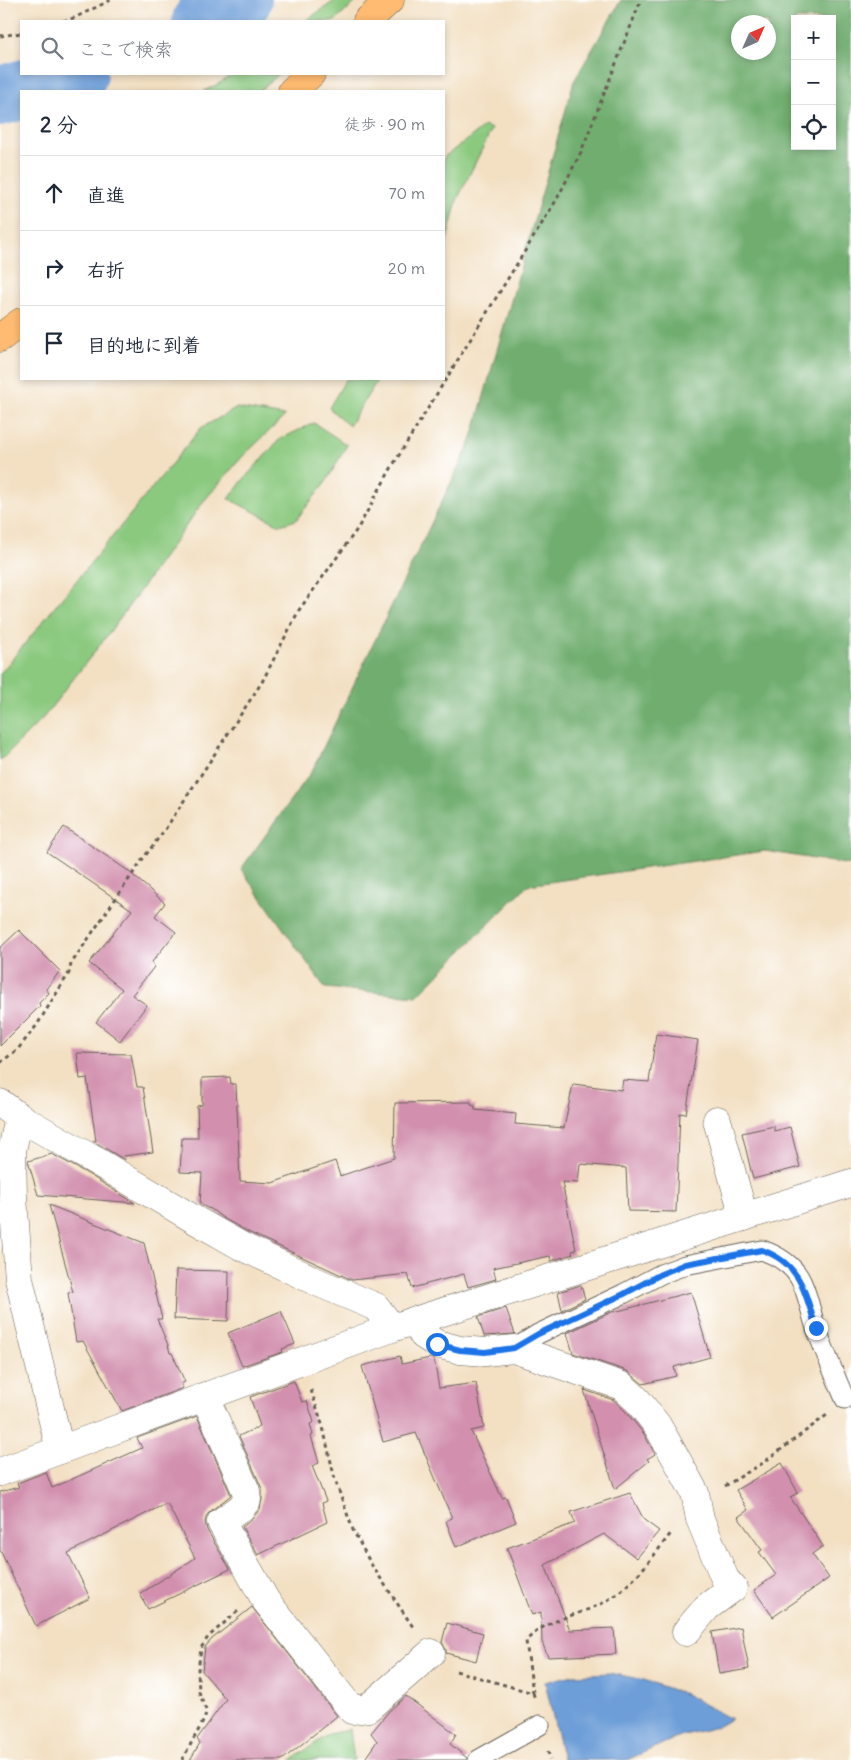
<!DOCTYPE html>
<html lang="ja">
<meta charset="utf-8">
<style>
body{margin:0;font-family:Delius,"Klee One",sans-serif;background:#f2f2f3;color:#1f2937}
.controls{position:absolute;right:15px;top:15px;display:grid;overflow:hidden;border-radius:0px;box-shadow:0 2px 8px #0003}
.controls button{width:45px;height:45px;display:grid;place-items:center;padding:0;border:0;border-bottom:1px solid #e0e1e3;background:#fff;color:#1f2937;font:25px sans-serif}
.compass{position:absolute;left:731px;top:15px;width:45px;height:45px;border-radius:50%;background:#fff;box-shadow:0 2px 8px #0003;rotate:45deg}
.stop{position:absolute;width:15px;height:15px;margin:-11px;border:4px solid #1a73e8;border-radius:50%;background:#fff}
.stop.end{background:#1a73e8;border-color:#fff;box-shadow:0 1px 5px #0008}
.list{margin:0;padding:0;list-style:none}
h2{display:flex;justify-content:space-between;align-items:center;height:65px;margin:0;padding:0 20px;font-size:21px}
h2 small{font-size:16px;font-weight:400;color:#747a83}
.list li{display:grid;grid-template-columns:32px 1fr auto;gap:15px;align-items:center;box-sizing:border-box;height:75px;padding:0 20px;border-top:1px solid #e0e1e3}
.list b{display:block;font-size:19px;white-space:nowrap}
.list em{font-size:16px;font-style:normal;color:#747a83}
.icon{flex:none;width:28px;height:28px;fill:none;stroke:currentColor;stroke-width:2;stroke-linecap:round;stroke-linejoin:round}
.map{position:relative;flex:none;width:851px;height:1760px;overflow:hidden}
.search{position:absolute;background:#fff;box-shadow:0 2px 8px #0003;left:20px;top:20px;width:425px;height:55px;display:flex;align-items:center;gap:12px;box-sizing:border-box;padding:0 18px;border-radius:0px;color:#747a83;font-size:19px}
.panel{position:absolute;background:#fff;box-shadow:0 2px 8px #0003;left:20px;top:90px;width:425px;height:290px;border-radius:0px}
.map>svg:first-child{display:block}
</style>
<div class="map">
<svg width="851" height="1760" viewBox="0 0 851 1760">
<rect width="100%" height="100%" fill="#fff"/>
<filter id="ink" filterUnits="userSpaceOnUse"><feTurbulence type="fractalNoise" baseFrequency=".02" numOctaves="2"/><feDisplacementMap in="SourceGraphic" scale="10" xChannelSelector="R" yChannelSelector="G"/><feConvolveMatrix kernelMatrix="1 2 1 2 8 2 1 2 1" color-interpolation-filters="sRGB"/></filter>
<filter id="wash" filterUnits="userSpaceOnUse"><feTurbulence type="fractalNoise" baseFrequency=".0096" numOctaves="4" result="noise"/><feDisplacementMap in="SourceGraphic" scale="20" xChannelSelector="R" yChannelSelector="G"/><feGaussianBlur stdDeviation="1.12" result="paint"/><feColorMatrix in="noise" values="0 0 0 0 0 0 0 0 0 0 0 0 0 0 0 0 0 1.4 0 .05"/><feComposite in="paint" operator="in"/></filter>
<g filter="url(#wash)">
<rect width="100%" height="100%" fill="#f3e0c3"/>
<!-- green -->
<g fill="#8bc97f" stroke="#54724e">
<path d="M336 0H358L335 21H305Z"/>
<path d="M233 74H279L260 91H204L220 83Z"/>
<path d="M485 126 492 129 457 200 444 252V157Z"/>
<path d="M346 379H378L349 426 329 408Z"/>
<path d="M237 408 285 416 242 457 203 502 116 624 43 718 0 761V674L201 428Z"/>
<path d="M314 423 347 445 326 482 296 520 280 525 229 499 243 480 280 439Z"/>
<path d="M350 1729 354 1760H291L329 1734Z"/>
</g>
<!-- forest -->
<path fill="#70ad6e" stroke="#466445" fill-rule="evenodd" d="M621 0H851V865L765 851 528 885 417 996 325 988 241 869 312 771 471 441 574 81ZM795 19H832V146H795ZM738 22H768V52H738Z"/>
<!-- water -->
<path fill="#6d9ed8" stroke="#445d7a" d="M610 1673 644 1680 685 1694 731 1719 717 1727 680 1736 627 1760H563L545 1682 573 1675Z"/>
<g fill="none" stroke-linecap="round" stroke-linejoin="round">
<!-- river -->
<g stroke="#6d9ed8" stroke-width="60">
<path d="M202 21 242 0"/>
<path d="M0 96 78 74"/>
</g>
</g>
<g id="blocks">
<!-- building -->
<g fill="#d290ae">
<path d="M64 827 127 870 165 903 155 916 176 932 152 962 154 967 132 995 147 1005 120 1041 96 1022 122 989 89 963 132 910 47 852Z"/>
<path d="M19 930 60 971 46 989 49 993 39 1003 40 1006 0 1046V948Z"/>
<path d="M656 1034 698 1040 686 1114 680 1113 676 1212 628 1211 626 1168 580 1164 578 1183 562 1182 576 1250 572 1251 573 1254 551 1261 550 1256 493 1268 496 1279 468 1287 464 1274 412 1288 408 1274 352 1280 248 1232 223 1218 211 1209 207 1208 200 1204 202 1173 180 1172 182 1138H198L197 1106 202 1105V1078L230 1077 231 1084H236L240 1181 272 1183 335 1161 340 1176 394 1158 395 1103 471 1102V1105L475 1106V1110L516 1114 515 1124 564 1128 573 1084 621 1090 623 1080 649 1082Z"/>
<path d="M77 1053 131 1054 137 1087H143L153 1152 124 1156 125 1160 93 1141H96L87 1078 80 1079Z"/>
<path d="M774 1126V1131L790 1127 800 1167 753 1179 742 1133Z"/>
<path d="M52 1154 88 1174 135 1203 38 1195 28 1161Z"/>
<path d="M49 1205 144 1243 162 1319H157L168 1345 170 1353H172L185 1382 181 1384 183 1388 122 1411 83 1341 76 1342 68 1293 73 1292Z"/>
<path d="M176 1270 229 1271 228 1321 174 1319Z"/>
<path d="M581 1285 585 1299 562 1310 558 1292Z"/>
<path d="M691 1292 710 1357 674 1367 676 1376 643 1384 627 1371 573 1353 567 1333 614 1311V1312Z"/>
<path d="M506 1308 515 1334 484 1336 478 1317Z"/>
<path d="M281 1311 295 1344 282 1349 283 1352 242 1366 228 1333Z"/>
<path d="M400 1356 402 1364 430 1358 434 1359 439 1388 476 1383 484 1428 471 1431 502 1498 506 1497 516 1522 456 1547 446 1521 452 1518 416 1433 383 1442 362 1366Z"/>
<path d="M294 1381 302 1402 307 1401 314 1422 310 1424 313 1435 311 1436 319 1463 312 1466 326 1501 322 1503 327 1522 258 1555 242 1527 250 1521 260 1509 262 1499V1489L239 1436 260 1426 250 1397Z"/>
<path d="M584 1390 614 1400 626 1412 644 1434 655 1454 647 1459 649 1461 615 1489Z"/>
<path d="M197 1416 231 1495 212 1510 207 1515 205 1522 207 1530 230 1569 148 1609 140 1594 195 1558 167 1503 68 1553 90 1598 36 1626 0 1550V1492L19 1487 17 1483 46 1472 52 1488 142 1448 137 1438Z"/>
<path d="M782 1463 798 1493 790 1497 823 1546 812 1554 829 1578 773 1617 754 1590 776 1575 759 1552 762 1550 738 1517 748 1510 736 1490Z"/>
<path d="M630 1493 644 1520 659 1531 637 1558 604 1534 545 1565 570 1630 614 1628 616 1654 548 1657 542 1642 541 1612 532 1615 507 1548 575 1523 571 1512Z"/>
<path d="M252 1607 337 1716 282 1760H190L200 1743 197 1739 226 1699 202 1671 205 1647 212 1639Z"/>
<path d="M447 1623 483 1633 476 1661 446 1653V1650L442 1642Z"/>
<path d="M741 1627 749 1669 719 1674 712 1632Z"/>
<path d="M406 1696 456 1734 450 1744 467 1758V1760H364L377 1741 371 1733 389 1711Z"/>
</g>
</g>
</g>
<g filter="url(#ink)">
<use href="#blocks" fill-opacity="0" stroke="#676156" stroke-width="1"/>
<g fill="none" stroke-linecap="round" stroke-linejoin="round">
<defs>
<g id="lane">
<path d="M514 1349 538 1334 623 1294 661 1274 685 1265 762 1250C776 1255 791 1264 799 1277 808 1292 810 1311 816 1328 825 1352 835 1376 845 1399"/>
<path d="M478 1760 540 1725"/>
</g>
<g id="street">
<path d="M0 1103 19 1117 96 1161 197 1221 241 1246 317 1282 376 1307 392 1328"/>
<path d="M19 1117 12 1151 13 1197 19 1279 60 1450"/>
<path d="M717 1120 744 1217"/>
<path d="M415 1320 423 1335 437 1344 460 1350 485 1352 514 1349 622 1386 638 1401 657 1425 677 1460 695 1493 700 1519 725 1579 733 1588 707 1607 686 1632"/>
<path d="M205 1396 246 1491 247 1500 241 1508 221 1522 266 1601 352 1710 368 1708 431 1653"/>
<path d="M0 1472 392 1328 851 1183"/>
</g>
<g id="primary">
<path d="M367 21 390 0"/>
<path d="M292 91 311 74"/>
<path d="M0 338 21 322"/>
</g>
</defs>
<!-- lane casing -->
<use href="#lane" stroke="#676156" stroke-width="21"/>
<!-- street casing -->
<use href="#street" stroke="#676156" stroke-width="29"/>
<!-- primary casing -->
<use href="#primary" stroke="#676156" stroke-width="29"/>
<!-- path -->
<g stroke="#676156" stroke-width="3" stroke-dasharray="4 4" stroke-linecap="butt">
<path d="M63 21 74 18 111 0"/>
<path d="M0 36 21 33"/>
<path d="M0 1063 18 1049 37 1025 69 973 71 964 142 860 166 828 262 682 299 610 358 528 393 465 557 199 581 152 641 0"/>
<path d="M311 1390 323 1427 335 1480 353 1530 371 1564 413 1627"/>
<path d="M725 1486 763 1463 827 1415"/>
<path d="M456 1671 533 1693 535 1699"/>
<path d="M533 1693 526 1641C547 1617 582 1616 608 1600 635 1583 653 1556 672 1532"/>
<path d="M548 1751 550 1760"/>
<path d="M182 1760 205 1718 206 1710 199 1692 198 1670 201 1648 208 1637 238 1611"/>
</g>
<!-- lane -->
<use href="#lane" stroke="#fff" stroke-width="19"/>
<!-- street -->
<use href="#street" stroke="#fff" stroke-width="28"/>
<!-- primary -->
<use href="#primary" stroke="#febb71" stroke-width="28"/>
</g>
</g>
<g fill="none" stroke-linecap="round" stroke-linejoin="round" filter="url(#ink)">
<!-- route -->
<path stroke="#1a73e8" stroke-width="6" d="M437 1344 460 1350 485 1352 514 1348 538 1334 624 1294 661 1274 685 1264 762 1250C801 1264 805 1292 816 1328"/>
</g>
</svg>
<div class="controls">
<button>+</button>
<button>−</button>
<button><svg class="icon" aria-label="locate" viewBox="0 0 24 24"><circle cx="12" cy="12" r="6"/><path d="M12 2v4M12 18v4M2 12h4M18 12h4"/></svg></button>
</div>
<svg class="compass" viewBox="-18 -18 36 36"><path d="M0-13l5 13h-10z" fill="#e53935"/><path d="M0 13l5-13h-10z" fill="#747a83"/></svg>
<div class="stop" style="left:437px;top:1344px"></div>
<div class="stop end" style="left:816px;top:1328px"></div>
<div class="search"><svg class="icon" aria-label="search" viewBox="0 0 24 24"><circle cx="10" cy="10" r="6"/><path d="M15 15l6 6"/></svg>ここで検索</div>
<section class="panel">
<h2>2 分<small>徒歩 · 90 m</small></h2>
<ul class="list">
<li><svg class="icon" aria-label="ahead" viewBox="0 0 24 24"><path d="M12 20V5M6 11l6-6 6 6"/></svg><div><b>直進</b></div><em>70 m</em></li>
<li><svg class="icon" aria-label="right" viewBox="0 0 24 24"><path d="M7 20v-9h11M14 6l5 5-5 5"/></svg><div><b>右折</b></div><em>20 m</em></li>
<li><svg class="icon" aria-label="arrive" viewBox="0 0 24 24"><path d="M6 21V4h12l-3 4 3 4H6"/></svg><div><b>目的地に到着</b></div></li>
</ul>
</section>
</div>
